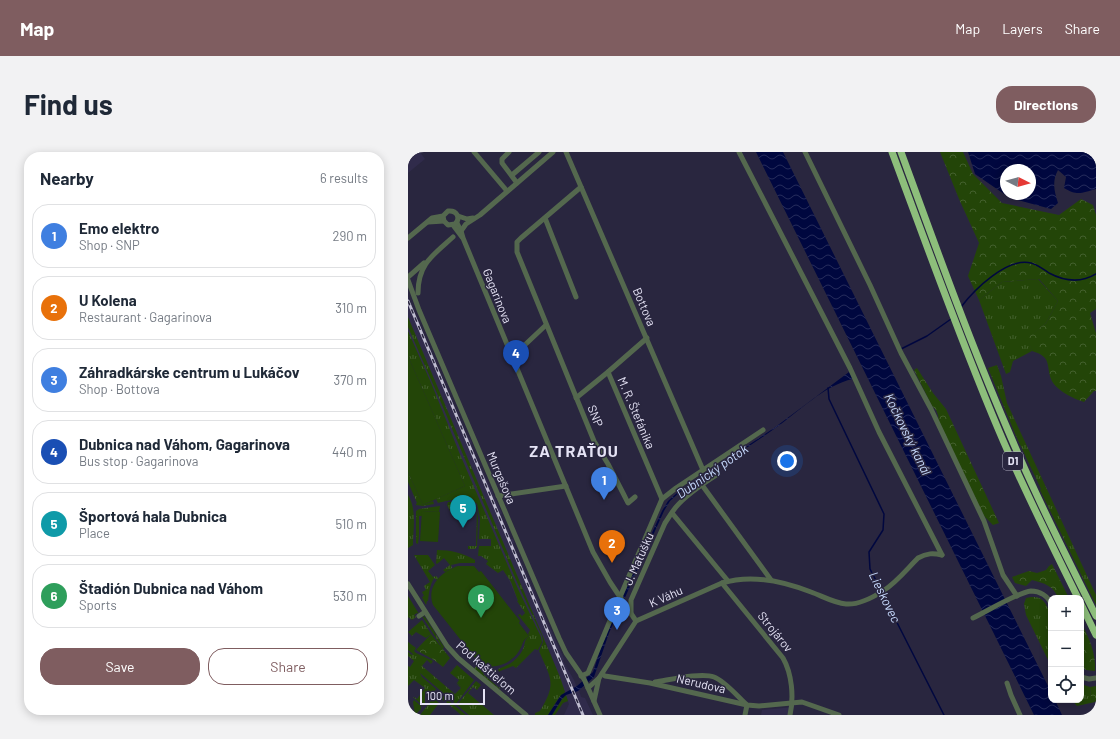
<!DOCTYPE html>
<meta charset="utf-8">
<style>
body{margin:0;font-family:Barlow,sans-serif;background:#f2f2f3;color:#1f2937}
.controls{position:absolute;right:12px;bottom:12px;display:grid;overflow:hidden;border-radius:8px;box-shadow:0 2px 10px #0003}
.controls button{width:36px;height:36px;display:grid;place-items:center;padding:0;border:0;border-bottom:1px solid #e0e1e3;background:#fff;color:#1f2937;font:20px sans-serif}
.compass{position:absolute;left:592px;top:12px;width:36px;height:36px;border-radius:50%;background:#fff;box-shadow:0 2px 10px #0003;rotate:96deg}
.scale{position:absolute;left:12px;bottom:10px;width:65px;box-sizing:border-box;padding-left:4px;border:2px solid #e5e3f5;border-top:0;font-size:11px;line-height:14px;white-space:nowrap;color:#e5e3f5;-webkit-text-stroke:3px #29263f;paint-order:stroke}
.you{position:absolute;left:379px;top:309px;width:14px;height:14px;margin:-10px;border:3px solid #fff;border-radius:50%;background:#1a73e8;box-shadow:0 0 0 6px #1a73e833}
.badge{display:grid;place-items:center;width:26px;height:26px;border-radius:50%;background:#7f5d60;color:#fff;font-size:13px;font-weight:700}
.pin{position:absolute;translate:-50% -33px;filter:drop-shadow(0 1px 2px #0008)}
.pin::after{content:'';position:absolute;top:21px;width:14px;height:12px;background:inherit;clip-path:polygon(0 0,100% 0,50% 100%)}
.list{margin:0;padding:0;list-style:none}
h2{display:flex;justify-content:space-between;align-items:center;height:52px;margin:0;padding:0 16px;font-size:17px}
h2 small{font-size:13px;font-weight:400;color:#747a83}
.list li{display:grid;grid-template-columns:26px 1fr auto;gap:12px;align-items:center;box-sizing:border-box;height:64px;margin:0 8px 8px;padding:0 8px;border:1px solid #e0e1e3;border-radius:16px}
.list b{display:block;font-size:15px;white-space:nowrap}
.list p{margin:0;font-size:13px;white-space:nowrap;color:#747a83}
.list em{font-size:13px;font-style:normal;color:#747a83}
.actions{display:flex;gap:8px;padding:12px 16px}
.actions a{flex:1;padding:9px 0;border:1px solid #7f5d60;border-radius:16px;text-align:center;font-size:14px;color:#7f5d60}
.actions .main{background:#7f5d60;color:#fff}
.icon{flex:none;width:22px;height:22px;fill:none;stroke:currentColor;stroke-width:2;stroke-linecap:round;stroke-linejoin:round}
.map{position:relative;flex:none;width:688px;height:563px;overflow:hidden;border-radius:16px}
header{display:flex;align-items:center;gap:24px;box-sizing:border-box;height:56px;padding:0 20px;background:#7f5d60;color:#fff}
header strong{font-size:19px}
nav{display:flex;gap:22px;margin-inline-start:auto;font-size:14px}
.intro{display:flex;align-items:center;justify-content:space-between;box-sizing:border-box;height:96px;padding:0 24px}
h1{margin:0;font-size:28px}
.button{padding:10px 18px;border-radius:16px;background:#7f5d60;color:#fff;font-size:14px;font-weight:700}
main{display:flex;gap:24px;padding:0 24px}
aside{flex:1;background:#fff;border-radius:16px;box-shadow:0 2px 10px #0003}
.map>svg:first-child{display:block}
</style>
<header>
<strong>Map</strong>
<nav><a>Map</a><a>Layers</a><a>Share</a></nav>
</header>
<div class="intro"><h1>Find us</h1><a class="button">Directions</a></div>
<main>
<aside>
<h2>Nearby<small>6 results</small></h2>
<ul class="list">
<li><span class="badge" style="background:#3f7fe0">1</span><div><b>Emo elektro</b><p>Shop · SNP</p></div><em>290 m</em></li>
<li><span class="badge" style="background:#e8710a">2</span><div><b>U Kolena</b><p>Restaurant · Gagarinova</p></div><em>310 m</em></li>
<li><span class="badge" style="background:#3f7fe0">3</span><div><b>Záhradkárske centrum u Lukáčov</b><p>Shop · Bottova</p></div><em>370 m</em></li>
<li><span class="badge" style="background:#1a4fb4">4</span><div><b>Dubnica nad Váhom, Gagarinova</b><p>Bus stop · Gagarinova</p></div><em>440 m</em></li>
<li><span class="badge" style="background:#0f9aa8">5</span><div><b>Športová hala Dubnica</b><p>Place</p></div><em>510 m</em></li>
<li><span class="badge" style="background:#2e9e5b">6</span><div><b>Štadión Dubnica nad Váhom</b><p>Sports</p></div><em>530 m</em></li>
</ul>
<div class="actions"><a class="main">Save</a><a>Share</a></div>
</aside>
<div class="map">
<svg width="688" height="563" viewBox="0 0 688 563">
<defs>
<pattern id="grass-tufts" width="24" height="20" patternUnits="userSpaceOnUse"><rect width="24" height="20" fill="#234508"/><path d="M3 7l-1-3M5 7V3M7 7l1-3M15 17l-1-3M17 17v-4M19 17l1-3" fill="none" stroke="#43602d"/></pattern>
<pattern id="forest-crowns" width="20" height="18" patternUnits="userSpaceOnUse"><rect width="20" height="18" fill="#234508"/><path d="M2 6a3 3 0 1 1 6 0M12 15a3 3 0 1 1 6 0" fill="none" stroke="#43602d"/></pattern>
<pattern id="water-waves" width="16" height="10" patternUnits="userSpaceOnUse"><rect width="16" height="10" fill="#00073f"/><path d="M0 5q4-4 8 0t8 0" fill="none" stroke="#252b5b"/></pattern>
</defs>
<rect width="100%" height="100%" fill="#29263f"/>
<!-- built -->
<g fill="#302b4b">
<path d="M0 0H12L17 7 0 21Z"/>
<path d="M0 144 26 206H27L29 210 28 211 60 286H62L64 291 63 293 74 319 75 320 94 361 93 364 99 378 100 377 103 387H105L106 391 105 392 156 507 155 509 166 528 170 538H171L173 545 177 546 185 563H156L161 552 141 498 138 491 133 489 110 449 0 192Z"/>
<path d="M385 555 384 563H353L354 558Z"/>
</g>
<!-- grass -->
<g fill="url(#grass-tufts)">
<path d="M630 127 650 149 638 171 620 186 624 199 605 209 602 220 598 222 571 148 594 130Z"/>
<path d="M0 165 152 525 157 540 150 547 140 563H127V561L132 559C149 531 143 527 131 499L135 490 134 484 108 428 34 253 0 175Z"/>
<path d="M0 179 24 233 51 300 110 437 133 485 134 490 130 498 127 497 108 516 105 514 92 519 91 520 90 517C102 513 111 507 116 495 117 490 117 487 121 484L120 482 122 478 110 463 112 462 114 464 117 461 109 449H110L103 430 95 418 90 421 78 412 80 409 73 404H70L71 394H83V387H71L72 366 69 352C61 344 41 348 30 351L28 347 57 334 0 204Z"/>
<path d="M589 213 593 224 599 251 688 443V453L632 338 633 337 608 284 580 216Z"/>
<path d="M0 320 15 353 25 349 26 352 15 354 8 353V352L9 351 0 330Z"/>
<path d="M0 343C9 357 5 377 5 393L0 396Z"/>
<path d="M40 350H64L67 353 43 352 42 359 39 353Z"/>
<path d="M32 354 31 360 14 359V364H11V384L10 392 8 391V359L11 357Z"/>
<path d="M69 358 70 366 69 395 67 397H60V394H68Z"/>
<path d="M29 398C43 398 55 401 67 408V411H52L43 413 44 416 37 420 35 418 42 413 36 406 29 412 28 411Z"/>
<path d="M6 403H20L27 413 20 419 25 425 28 424 30 426 29 428 26 426C22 433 21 440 20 449H19L18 453 14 445 16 444 14 440 18 438 16 434 22 430Z"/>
<path d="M0 444 11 462 9 461 6 463 8 465 4 468 0 465Z"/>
<path d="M623 445C627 445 630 445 633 447 648 457 643 497 643 514L618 463 616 452 618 446Z"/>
<path d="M14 464 17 465 36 495 35 497Z"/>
<path d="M14 468 23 482 18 486 8 480 4 484 0 480Z"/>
<path d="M0 490 8 496 6 499 8 501 25 509 23 512 19 508 14 514 47 542 53 536 48 531 54 535 49 531 51 528 42 521 49 513 66 528 48 552 12 521 14 525 28 537 20 548 17 538V551L15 554 5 545H6L9 547 17 536 6 528 0 534V514L2 515 6 509 0 504V500L4 503 5 502 0 498Z"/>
<path d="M69 513 77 517 88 518 89 520H77L75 522 91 536 96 530 95 535 90 537 66 517Z"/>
<path d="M68 529 73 533 69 538 65 535 60 541 86 563H61L49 553Z"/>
<path d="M673 532 682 535 683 545 687 550 669 554 664 548H673Z"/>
<path d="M30 540 38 546 36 549 30 544 27 547 31 551 22 563H12Z"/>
<path d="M158 543 160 549 155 551 147 563H144L154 547Z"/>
<path d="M6 548 13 554V557L7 563 5 550Z"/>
<path d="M40 548 58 563H53L38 550Z"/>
</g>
<!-- forest -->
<g fill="url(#forest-crowns)">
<path d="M532 0H555L565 22 594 51 651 63 673 47 685 53 688 63V157L682 161 688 181V239H686L676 250C666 247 647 238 643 227 638 213 644 205 624 199L619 186 638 171 650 149 631 127 594 130 571 148 560 124 571 91 551 47Z"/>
<path d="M509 216 525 241 538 257 591 371 585 373 576 364 531 271 530 263 528 258 524 254 506 218Z"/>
<path d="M644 412 661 446H650C646 434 636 431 624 428L618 434 607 431 604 425 621 419 629 421 638 418 641 414Z"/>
<path d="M673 470C681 486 688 501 687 519L678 518 673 514Z"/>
<path d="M23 482 42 506 35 515 26 508 8 498Z"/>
<path d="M688 534V549L687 550 683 545 682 535Z"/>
</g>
<!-- garden -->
<g fill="#234508">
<path d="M0 204 57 334 15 353 0 320Z"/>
<path d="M14 359 32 360 30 390 12 389Z"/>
<path d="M50 414H66L71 420 73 419 112 469 111 471 121 484C113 490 116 491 111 499 103 512 85 519 71 511L25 453C18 434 34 419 50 414Z"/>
</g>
<!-- water -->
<g fill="url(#water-waves)" fill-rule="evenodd">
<path d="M348 0H375L643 540V548H647L654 563H626Z"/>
<path d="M560 0H688V37C674 41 669 44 656 36L658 25 650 18C644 29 646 39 650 51L643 57 602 46 567 22ZM598 18H622V42H598Z"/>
<path d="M441 220 445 227C416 233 391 260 366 277 335 299 303 319 271 341L262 349 256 359 201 481 186 525 170 539 158 543 154 547 144 563H140L153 543 169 534 185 520 197 483 254 359 260 349 270 340 366 276Z"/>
</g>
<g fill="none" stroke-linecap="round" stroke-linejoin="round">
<!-- stream -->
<g stroke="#00073f" stroke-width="1.5">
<path d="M553 155C566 138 599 105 623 111 630 113 635 117 641 121 656 129 673 131 688 122"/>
<path d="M493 197 519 184 543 167"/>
<path d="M420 236 421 247 476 362 475 378 461 400 462 417 473 438"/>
<path d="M474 441 536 563"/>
</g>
<!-- minor -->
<g stroke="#54684e" stroke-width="5">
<path d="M66 0 99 39"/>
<path d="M101 0 94 7V11L109 31"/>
<path d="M158 0 295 318"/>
<path d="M331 0 442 216 471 280 534 403"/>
<path d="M397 0 462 133 493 201 523 257 576 369 595 423 609 444"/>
<path d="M104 23 131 0"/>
<path d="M173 35 113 86 109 90V100L186 289 200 312 216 343 220 351 227 345"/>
<path d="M50 64 59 67 65 66"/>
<path d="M137 66 168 145"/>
<path d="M20 70 36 69"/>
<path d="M49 71 53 79 55 86 185 400 202 430 228 469"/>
<path d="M45 73 54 85"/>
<path d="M53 79 58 72 72 63 145 0"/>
<path d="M0 86 24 66 35 64 40 59C49 58 53 66 47 72L40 73 36 69 35 64"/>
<path d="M0 125 16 111"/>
<path d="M0 128 11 158 151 486 158 501 176 527 192 563"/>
<path d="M10 141C10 112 25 103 45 85"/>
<path d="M104 205 138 173"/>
<path d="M200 220 239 186"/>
<path d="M168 246 200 220 254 347"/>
<path d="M294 333 363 428"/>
<path d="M90 344 158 334"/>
<path d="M264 361 320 429"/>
<path d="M314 431 375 506C384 522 386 545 382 563"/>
<path d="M0 432 39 494 50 506 118 563"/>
<path d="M212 445 254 347 268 336 355 278"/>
<path d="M223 460V448L257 371C261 365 264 360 268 355 279 342 296 331 310 322"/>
<path d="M11 464 17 460"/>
<path d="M565 466C580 459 608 441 623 439 632 439 640 444 643 452"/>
<path d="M194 522 197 524 242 531 339 553 351 554 394 550 431 563"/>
<path d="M173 524 180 521 209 452"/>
<path d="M673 525 681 527 688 526"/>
<path d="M247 530C261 528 293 520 306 525 317 529 330 545 339 553L337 563"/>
<path d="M599 531 603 543 612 563"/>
<path d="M180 536 191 526 228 469 314 431C343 422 375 429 403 440 414 444 426 451 438 452 450 453 464 446 475 439 488 431 499 417 510 406 519 401 525 401 534 403"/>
<path d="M186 549 191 526"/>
</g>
<!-- highway -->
<g stroke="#8dbe7b" stroke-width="7">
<path d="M484 0C519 94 552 187 591 279 615 336 643 391 670 446"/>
<path d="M493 0C527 93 560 185 599 276 626 340 657 402 688 464"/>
<path d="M673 452 688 483"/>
</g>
<defs>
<path id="rail" d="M0 149 175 563"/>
</defs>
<!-- rail casing -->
<use href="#rail" stroke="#bfbdd0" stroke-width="3"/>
<!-- rail -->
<use href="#rail" stroke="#29263f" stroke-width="1.5" stroke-dasharray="4.5" stroke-linecap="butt"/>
</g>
<g text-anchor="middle" stroke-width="3" stroke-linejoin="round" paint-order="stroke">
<!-- shield labels -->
<rect fill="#29263f" stroke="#adaabe" stroke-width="1" x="595" y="300" width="20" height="18" rx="3"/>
<g font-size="11" font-weight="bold" fill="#e5e3f5">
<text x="605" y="313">D1</text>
</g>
<!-- street labels -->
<g font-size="12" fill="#e5e3f5" stroke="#29263f">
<text transform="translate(89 144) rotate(68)" y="4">Gagarinova</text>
<text transform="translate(236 155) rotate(67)" y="4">Bottova</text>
<text transform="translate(228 261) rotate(67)" y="4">M. R. Štefánika</text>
<text transform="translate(187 264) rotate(68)" y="4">SNP</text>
<text transform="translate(93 326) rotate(67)" y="4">Murgašova</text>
<text transform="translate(231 407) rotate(-66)" y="4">J. Matušku</text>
<text transform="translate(258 445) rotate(-24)" y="4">K Váhu</text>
<text transform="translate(367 480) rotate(51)" y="4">Strojárov</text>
<text transform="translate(78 516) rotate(41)" y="4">Pod kaštieľom</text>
<text transform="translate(293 532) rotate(13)" y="4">Nerudova</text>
</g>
<!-- water labels -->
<g font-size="13" font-style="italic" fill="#c7dafe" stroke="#29263f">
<text transform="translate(500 282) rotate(64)" y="5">Kočkovský kanál</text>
<text transform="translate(304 319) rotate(-35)" y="5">Dubnický potok</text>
<text transform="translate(477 445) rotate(64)" y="5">Lieskovec</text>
</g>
<!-- district labels -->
<g font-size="16" font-weight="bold" letter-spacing="1" fill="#e5e3f5" stroke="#29263f">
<text x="166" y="305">ZA TRAŤOU</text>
</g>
</g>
</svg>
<div class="controls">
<button>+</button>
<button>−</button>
<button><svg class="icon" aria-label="locate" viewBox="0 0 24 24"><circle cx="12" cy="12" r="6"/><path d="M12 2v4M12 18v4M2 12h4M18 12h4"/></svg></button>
</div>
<svg class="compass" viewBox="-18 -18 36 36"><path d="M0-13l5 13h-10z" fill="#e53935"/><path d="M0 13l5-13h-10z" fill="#747a83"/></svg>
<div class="scale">100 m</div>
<div class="you"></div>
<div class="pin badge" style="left:196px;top:348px;background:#3f7fe0">1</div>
<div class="pin badge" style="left:204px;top:411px;background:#e8710a">2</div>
<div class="pin badge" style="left:209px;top:478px;background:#3f7fe0">3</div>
<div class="pin badge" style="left:108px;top:221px;background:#1a4fb4">4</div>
<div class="pin badge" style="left:55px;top:376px;background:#0f9aa8">5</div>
<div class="pin badge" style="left:73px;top:466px;background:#2e9e5b">6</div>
</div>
</main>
